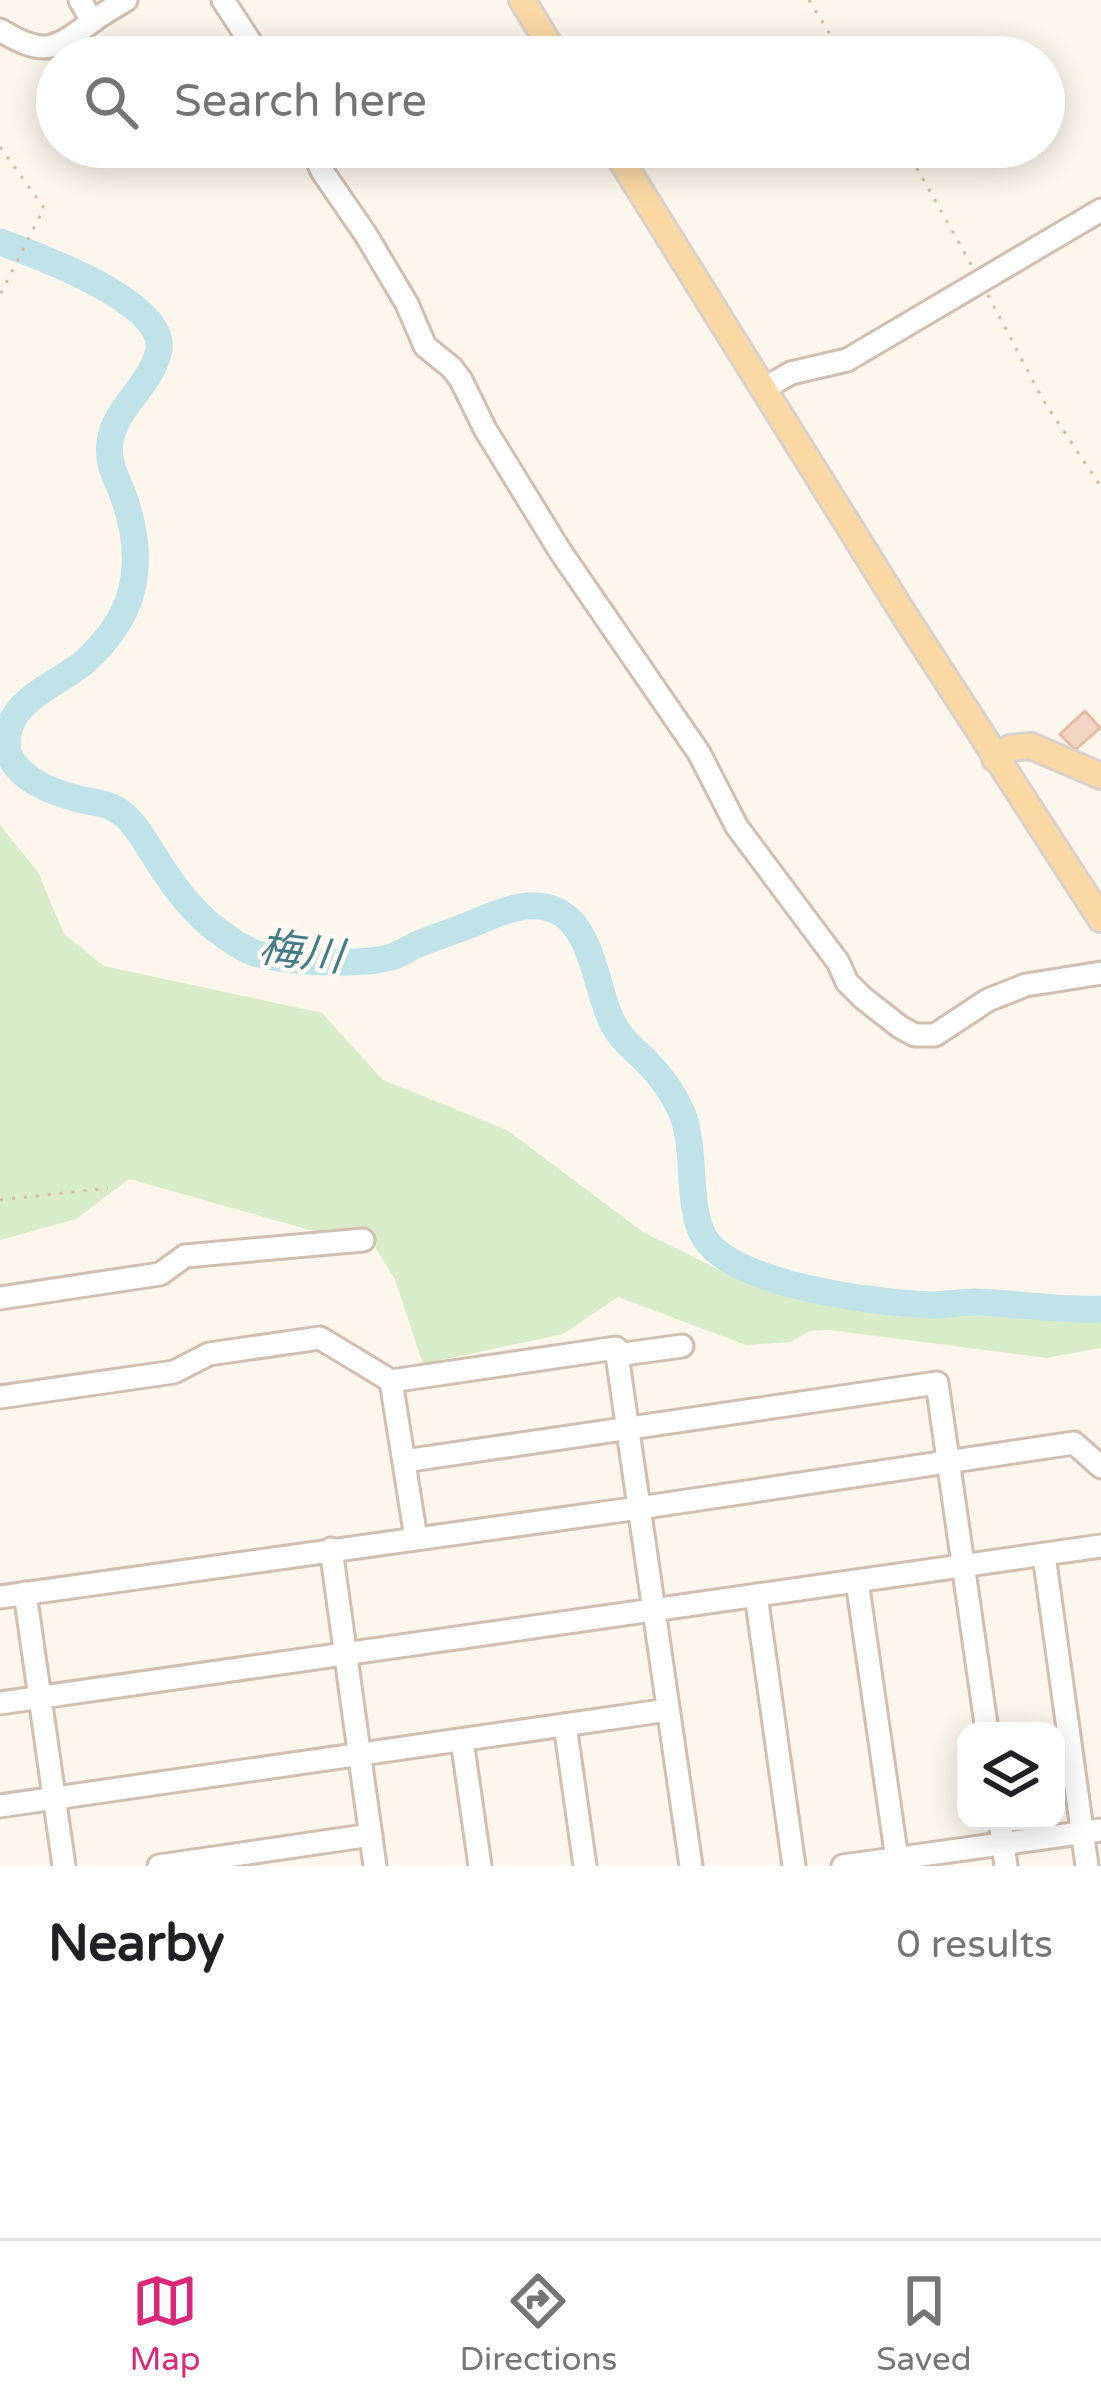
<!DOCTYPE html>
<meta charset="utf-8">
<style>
body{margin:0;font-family:"Varela Round","Noto Sans JP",sans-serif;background:#f6f6f6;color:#202124}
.controls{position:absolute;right:36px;bottom:36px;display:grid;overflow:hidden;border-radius:24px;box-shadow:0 6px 30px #0003}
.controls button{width:108px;height:108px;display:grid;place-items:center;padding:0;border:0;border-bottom:3px solid #e0e0e0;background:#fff;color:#202124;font:60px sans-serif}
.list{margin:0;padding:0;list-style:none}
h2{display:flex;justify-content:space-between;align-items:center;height:156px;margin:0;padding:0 48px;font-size:51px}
h2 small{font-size:39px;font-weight:400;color:#757577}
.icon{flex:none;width:66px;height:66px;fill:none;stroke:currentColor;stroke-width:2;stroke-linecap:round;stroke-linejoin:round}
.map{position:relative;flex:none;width:1101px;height:1866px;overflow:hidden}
.search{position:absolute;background:#fff;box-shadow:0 6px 30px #0003;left:36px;right:36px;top:36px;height:132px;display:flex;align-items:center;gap:30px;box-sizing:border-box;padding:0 42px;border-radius:66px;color:#757577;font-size:45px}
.sheet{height:372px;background:#fff}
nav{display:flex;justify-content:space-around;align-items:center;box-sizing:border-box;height:168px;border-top:3px solid #e0e0e0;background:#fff;font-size:33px;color:#757577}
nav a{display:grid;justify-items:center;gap:6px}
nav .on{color:#db2777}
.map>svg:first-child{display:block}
</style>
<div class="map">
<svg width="1101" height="1866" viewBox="0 0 1101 1866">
<rect width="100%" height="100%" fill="#fdf6ec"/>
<!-- green -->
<path fill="#d8ecc9" d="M0 825 38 872 64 934 104 966 322 1013 383 1080 507 1130 643 1232 746 1283 875 1310 1101 1322V1348L1046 1358 830 1330 810 1331 791 1342 746 1345 618 1297 563 1334 423 1364 395 1279 366 1233 324 1234 129 1179 76 1219 0 1240Z"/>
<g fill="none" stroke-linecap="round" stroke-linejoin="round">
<!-- river -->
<path stroke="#bfe3e8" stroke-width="27" d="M0 242C36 255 166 302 159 349 153 384 114 408 110 442 107 460 115 476 122 492 138 535 143 583 117 624 108 638 95 653 82 664 53 687 0 703 8 752 18 779 49 791 75 798 92 803 110 802 124 815 137 826 146 843 155 857 174 887 195 916 225 936 233 942 243 948 252 952 282 963 359 965 388 958 397 956 408 949 416 945 430 939 442 935 456 930 487 920 522 895 557 911 593 928 596 989 612 1022 621 1040 633 1048 646 1061 661 1076 674 1094 682 1113 697 1151 686 1205 704 1237 733 1286 879 1303 932 1305 946 1305 960 1302 974 1302 1016 1303 1059 1311 1101 1309"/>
</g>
<!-- building -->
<path fill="#f3d5c3" stroke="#e6bba3" stroke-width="3" d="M1085 711 1100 728 1075 750 1060 734Z"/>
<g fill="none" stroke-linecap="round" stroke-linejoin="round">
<defs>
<g id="minor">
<path d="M80 0 92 21"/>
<path d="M223 0 260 57"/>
<path d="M0 30C45 57 54 50 93 21 103 13 115 7 126 0"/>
<path d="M311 147 322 171 366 235 407 304 425 346 452 368 461 380 485 429 560 551 699 753 737 827 838 962 847 982 863 998 900 1027 915 1035H935L988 1000 1026 985 1101 973"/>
<path d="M765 388 791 373 847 360 1101 210"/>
<path d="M0 1298 160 1274 185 1256 363 1240"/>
<path d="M617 1355 682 1346"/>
<path d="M391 1381 416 1538"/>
<path d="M0 1397 174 1372 209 1354 320 1338 391 1381 616 1348 691 1866"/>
<path d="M404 1461 937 1383 987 1731"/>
<path d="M331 1549 375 1866"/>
<path d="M1044 1555 1087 1866"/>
<path d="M857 1581 898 1866"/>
<path d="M25 1593 64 1866"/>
<path d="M756 1595 794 1866"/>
<path d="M0 1597 639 1508 1074 1443 1101 1467"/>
<path d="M0 1703 1101 1546"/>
<path d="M565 1725 585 1866"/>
<path d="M462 1740 480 1866"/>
<path d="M0 1806 668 1710"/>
<path d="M1000 1821 1006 1866"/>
<path d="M159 1866 371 1835"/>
<path d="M843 1866 1101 1830"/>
</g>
<g id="major">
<path d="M522 0 557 57"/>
<path d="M613 147 905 616 1101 919"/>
<path d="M995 759 1010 748 1031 746 1101 776"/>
</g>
</defs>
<!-- minor casing -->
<use href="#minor" stroke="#d1beb0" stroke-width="27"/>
<!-- major casing -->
<use href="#major" stroke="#dad1cd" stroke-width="30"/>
<!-- path -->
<g stroke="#d9b8a5" stroke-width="3" stroke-dasharray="3 9" stroke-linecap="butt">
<path d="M809 0 844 57"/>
<path d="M0 147 44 208 0 295"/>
<path d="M905 147 972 266"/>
<path d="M988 295 1043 400 1101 487"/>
<path d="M0 1200 108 1188"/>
</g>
<!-- minor -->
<use href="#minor" stroke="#fff" stroke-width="21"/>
<!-- major -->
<use href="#major" stroke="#fbd9a5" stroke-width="24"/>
</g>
<g text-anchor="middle" stroke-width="9" stroke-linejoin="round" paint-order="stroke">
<!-- water labels -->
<g font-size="42" font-style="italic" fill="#437c86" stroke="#fffaf3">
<text transform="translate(301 951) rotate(7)" y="15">梅川</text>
</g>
</g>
</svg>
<div class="controls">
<button><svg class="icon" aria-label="layers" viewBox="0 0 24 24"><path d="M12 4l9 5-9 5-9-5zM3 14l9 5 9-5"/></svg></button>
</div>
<div class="search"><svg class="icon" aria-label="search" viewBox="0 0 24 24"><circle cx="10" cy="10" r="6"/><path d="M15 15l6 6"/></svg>Search here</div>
</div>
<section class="sheet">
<h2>Nearby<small>0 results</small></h2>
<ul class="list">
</ul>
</section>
<nav>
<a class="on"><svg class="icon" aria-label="map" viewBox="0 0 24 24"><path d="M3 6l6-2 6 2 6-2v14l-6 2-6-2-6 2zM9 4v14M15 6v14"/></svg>Map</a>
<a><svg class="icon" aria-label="directions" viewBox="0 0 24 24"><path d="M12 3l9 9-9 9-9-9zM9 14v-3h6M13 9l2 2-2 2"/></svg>Directions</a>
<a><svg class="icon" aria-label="saved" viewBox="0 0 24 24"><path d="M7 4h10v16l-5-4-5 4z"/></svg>Saved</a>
</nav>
